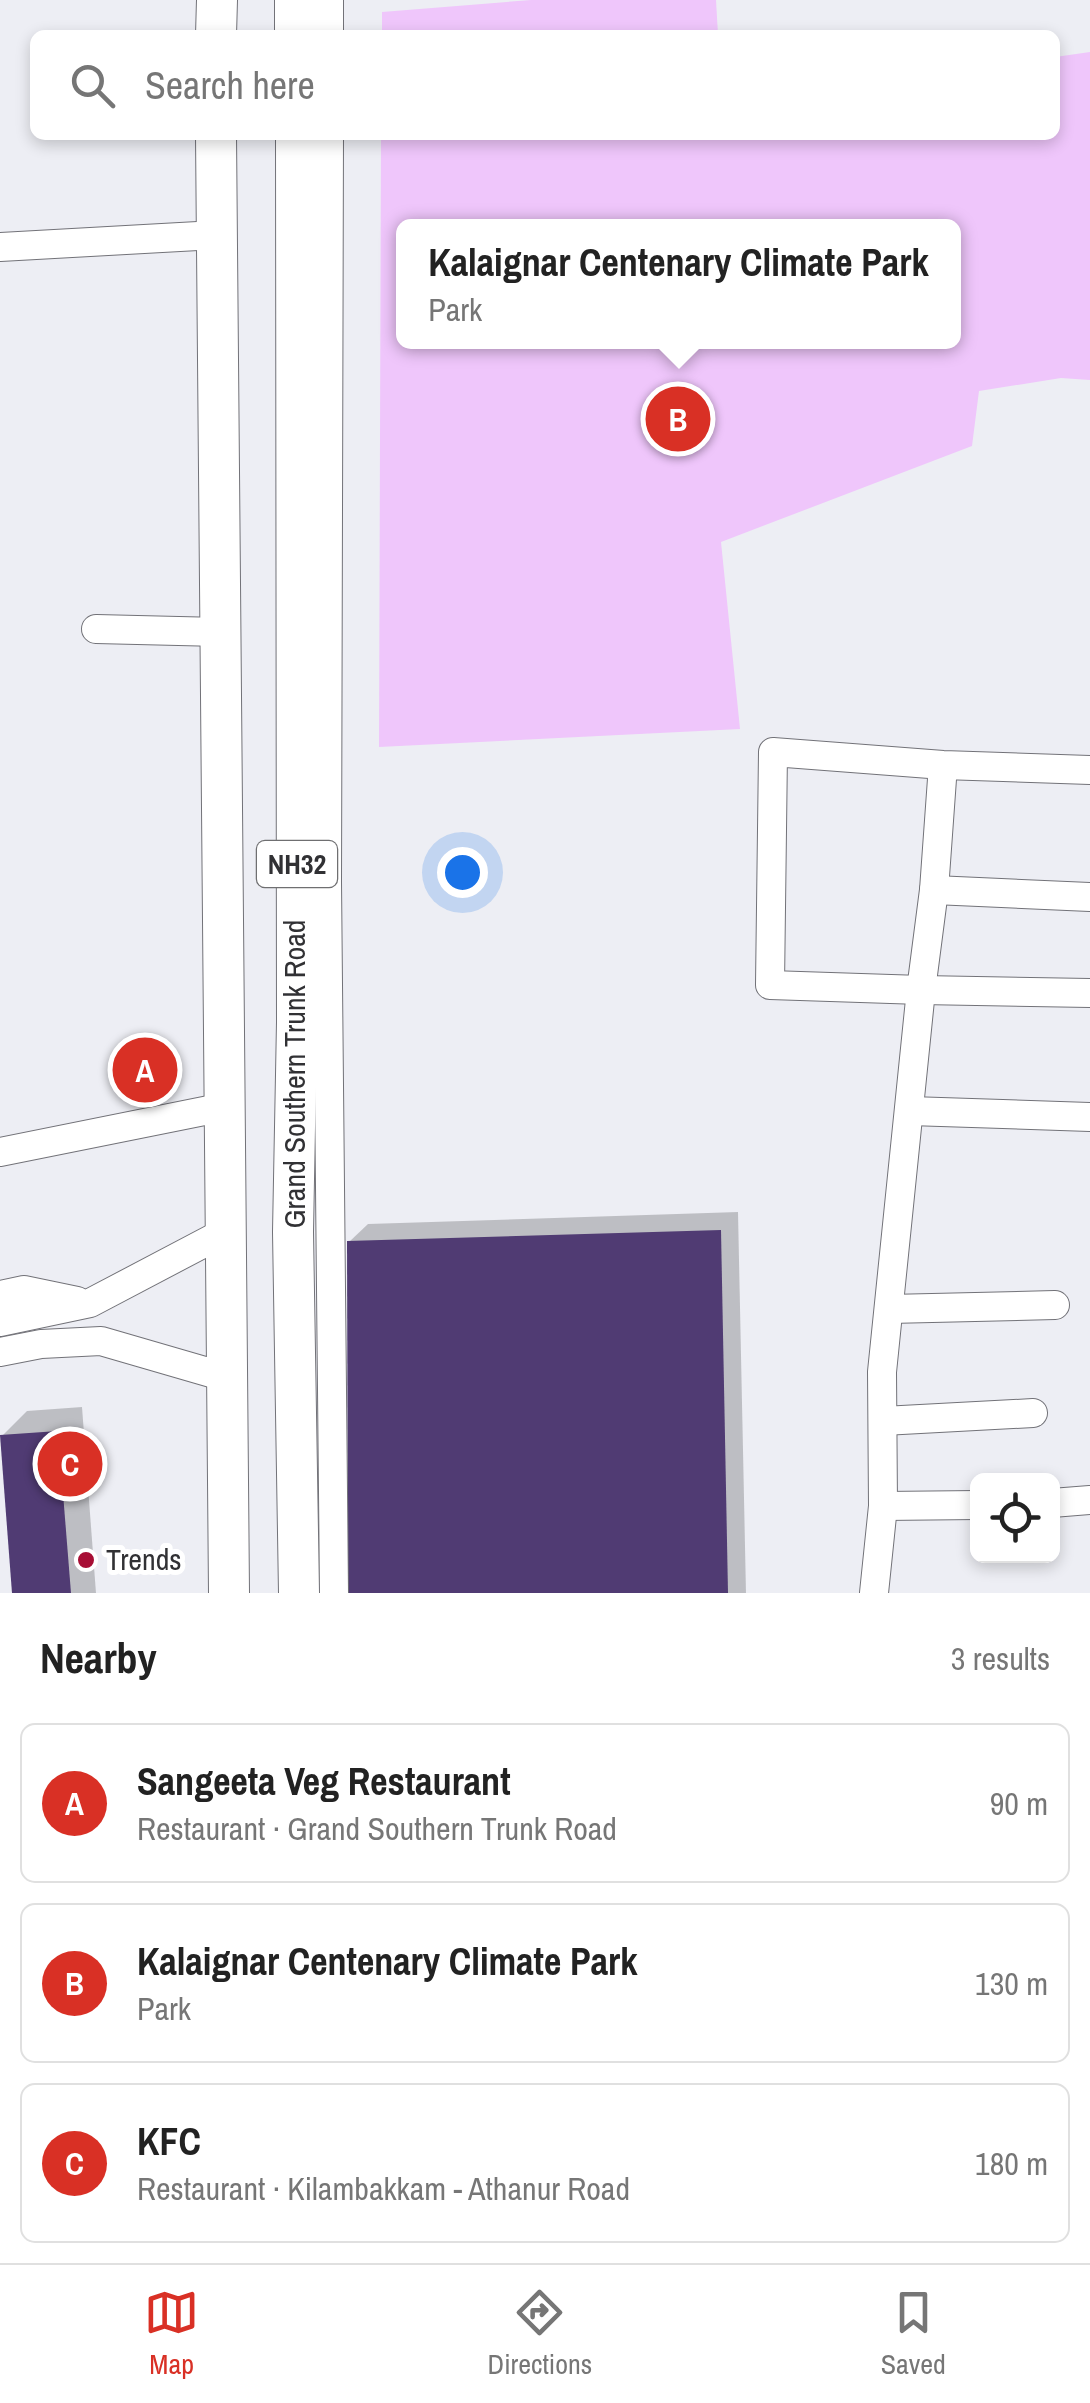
<!DOCTYPE html>
<meta charset="utf-8">
<style>
body{margin:0;font-family:"Archivo Narrow",sans-serif;background:#f6f6f6;color:#222}
.controls{position:absolute;right:30px;bottom:30px;display:grid;overflow:hidden;border-radius:15px;box-shadow:0 5px 15px #0003}
.controls button{width:90px;height:90px;display:grid;place-items:center;padding:0;border:0;border-bottom:2px solid #e0e0e0;background:#fff;color:#222;font:50px sans-serif}
.you{position:absolute;left:462px;top:872px;width:35px;height:35px;margin:-25px;border:8px solid #fff;border-radius:50%;background:#1a73e8;box-shadow:0 0 0 15px #1a73e833}
.badge{display:grid;place-items:center;width:65px;height:65px;border-radius:50%;background:#d93025;color:#fff;font-size:32px;font-weight:700}
.pin{position:absolute;translate:-50% -50%;border:5px solid #fff;box-shadow:0 2px 10px #0006}
.popup{position:absolute;left:396px;top:219px;width:565px;height:130px;box-sizing:border-box;display:grid;place-content:center;border-radius:15px;background:#fff;filter:drop-shadow(0 2px 8px #0005);font-size:32px;white-space:nowrap;color:#767676}
.popup b{font-size:38px;color:#222}
.popup::after{content:'';position:absolute;left:50%;top:100%;margin-left:-20px;border:20px solid transparent;border-top-color:#fff}
.list{margin:0;padding:0;list-style:none}
h2{display:flex;justify-content:space-between;align-items:center;height:130px;margin:0;padding:0 40px;font-size:42px}
h2 small{font-size:32px;font-weight:400;color:#767676}
.list li{display:grid;grid-template-columns:65px 1fr auto;gap:30px;align-items:center;box-sizing:border-box;height:160px;margin:0 20px 20px;padding:0 20px;border:2px solid #e0e0e0;border-radius:15px}
.list b{display:block;font-size:38px;white-space:nowrap}
.list p{margin:0;font-size:32px;white-space:nowrap;color:#767676}
.list em{font-size:32px;font-style:normal;color:#767676}
.icon{flex:none;width:55px;height:55px;fill:none;stroke:currentColor;stroke-width:2;stroke-linecap:round;stroke-linejoin:round}
.map{position:relative;flex:none;width:1090px;height:1593px;overflow:hidden}
.search{position:absolute;background:#fff;box-shadow:0 5px 15px #0003;left:30px;right:30px;top:30px;height:110px;display:flex;align-items:center;gap:25px;box-sizing:border-box;padding:0 35px;border-radius:15px;color:#767676;font-size:38px}
.sheet{height:670px;background:#fff}
nav{display:flex;justify-content:space-around;align-items:center;box-sizing:border-box;height:140px;border-top:2px solid #e0e0e0;background:#fff;font-size:28px;color:#767676}
nav a{display:grid;justify-items:center;gap:5px}
nav .on{color:#d93025}
.map>svg:first-child{display:block}
</style>
<div class="map">
<svg width="1090" height="1593" viewBox="0 0 1090 1593">
<rect width="100%" height="100%" fill="#edeef4"/>
<!-- green -->
<g fill="#efc6fb" fill-rule="evenodd">
<path d="M531 0H716L718 35H382V12Z"/>
<path d="M1090 52V380L1061 378 979 391 972 446 721 542 740 729 379 747 381 135H1055V57ZM403 226H953V342H403Z"/>
</g>
<!-- shadow -->
<g fill="#0003">
<path d="M738 1212 746 1593H350L349 1242 368 1224Z"/>
<path d="M82 1407 96 1593H14L2 1436 27 1411Z"/>
</g>
<!-- building -->
<g fill="#503b73">
<path d="M721 1230 728 1593H348L347 1241Z"/>
<path d="M58 1431 71 1593H12L0 1435Z"/>
</g>
<g fill="none" stroke-linecap="round" stroke-linejoin="round">
<defs>
<g id="minor">
<path d="M329 0V35"/>
<path d="M329 135 327 882 334 1593"/>
<path d="M0 247 216 235"/>
<path d="M96 629 220 632"/>
<path d="M943 765 934 890 921 990 770 985 773 752 943 765 1090 770"/>
<path d="M934 890 1090 897"/>
<path d="M910 1111 1090 1117"/>
<path d="M0 1152 224 1107"/>
<path d="M0 1295 24 1290 77 1301"/>
<path d="M889 1309 1055 1305"/>
<path d="M0 1322 90 1303 225 1232"/>
<path d="M0 1352 41 1344 101 1341 225 1377"/>
<path d="M883 1421 1033 1413"/>
<path d="M1052 1503 1090 1500"/>
<path d="M883 1506 978 1505"/>
<path d="M874 1593 883 1506 882 1372 921 990 1090 993"/>
</g>
<g id="highway">
<path d="M295 0V35"/>
<path d="M216 35 217 0"/>
<path d="M216 135 229 1593"/>
<path d="M296 135 297 1022 293 1232 299 1593"/>
</g>
</defs>
<!-- minor casing -->
<use href="#minor" stroke="#727278" stroke-width="30"/>
<!-- highway casing -->
<use href="#highway" stroke="#727278" stroke-width="42"/>
<!-- minor -->
<use href="#minor" stroke="#fff" stroke-width="28"/>
<!-- highway -->
<use href="#highway" stroke="#fff" stroke-width="40"/>
</g>
<!-- markers -->
<circle fill="#a70e35" stroke="#fff" stroke-width="4" cx="86" cy="1560" r="10"/>
<g text-anchor="middle" stroke-width="10" stroke-linejoin="round" paint-order="stroke">
<!-- shield labels -->
<rect fill="#fff" stroke="#6f6f71" stroke-width="2.5" x="257" y="841" width="80" height="46" rx="8"/>
<g font-size="28" font-weight="bold" fill="#313134">
<text x="297" y="874">NH32</text>
</g>
<!-- street labels -->
<g font-size="30" fill="#313134" stroke="#fff">
<text transform="translate(295 1074) rotate(-90)" y="10">Grand Southern Trunk Road</text>
</g>
<!-- poi labels -->
<g font-size="30" fill="#313134" stroke="#fff" text-anchor="start">
<text x="106" y="1570">Trends</text>
</g>
</g>
</svg>
<div class="controls">
<button><svg class="icon" aria-label="locate" viewBox="0 0 24 24"><circle cx="12" cy="12" r="6"/><path d="M12 2v4M12 18v4M2 12h4M18 12h4"/></svg></button>
</div>
<div class="you"></div>
<div class="pin badge" style="left:145px;top:1070px">A</div>
<div class="pin badge" style="left:678px;top:419px">B</div>
<div class="popup"><b>Kalaignar Centenary Climate Park</b>Park</div>
<div class="pin badge" style="left:70px;top:1464px">C</div>
<div class="search"><svg class="icon" aria-label="search" viewBox="0 0 24 24"><circle cx="10" cy="10" r="6"/><path d="M15 15l6 6"/></svg>Search here</div>
</div>
<section class="sheet">
<h2>Nearby<small>3 results</small></h2>
<ul class="list">
<li><span class="badge">A</span><div><b>Sangeeta Veg Restaurant</b><p>Restaurant · Grand Southern Trunk Road</p></div><em>90 m</em></li>
<li><span class="badge">B</span><div><b>Kalaignar Centenary Climate Park</b><p>Park</p></div><em>130 m</em></li>
<li><span class="badge">C</span><div><b>KFC</b><p>Restaurant · Kilambakkam - Athanur Road</p></div><em>180 m</em></li>
</ul>
</section>
<nav>
<a class="on"><svg class="icon" aria-label="map" viewBox="0 0 24 24"><path d="M3 6l6-2 6 2 6-2v14l-6 2-6-2-6 2zM9 4v14M15 6v14"/></svg>Map</a>
<a><svg class="icon" aria-label="directions" viewBox="0 0 24 24"><path d="M12 3l9 9-9 9-9-9zM9 14v-3h6M13 9l2 2-2 2"/></svg>Directions</a>
<a><svg class="icon" aria-label="saved" viewBox="0 0 24 24"><path d="M7 4h10v16l-5-4-5 4z"/></svg>Saved</a>
</nav>
